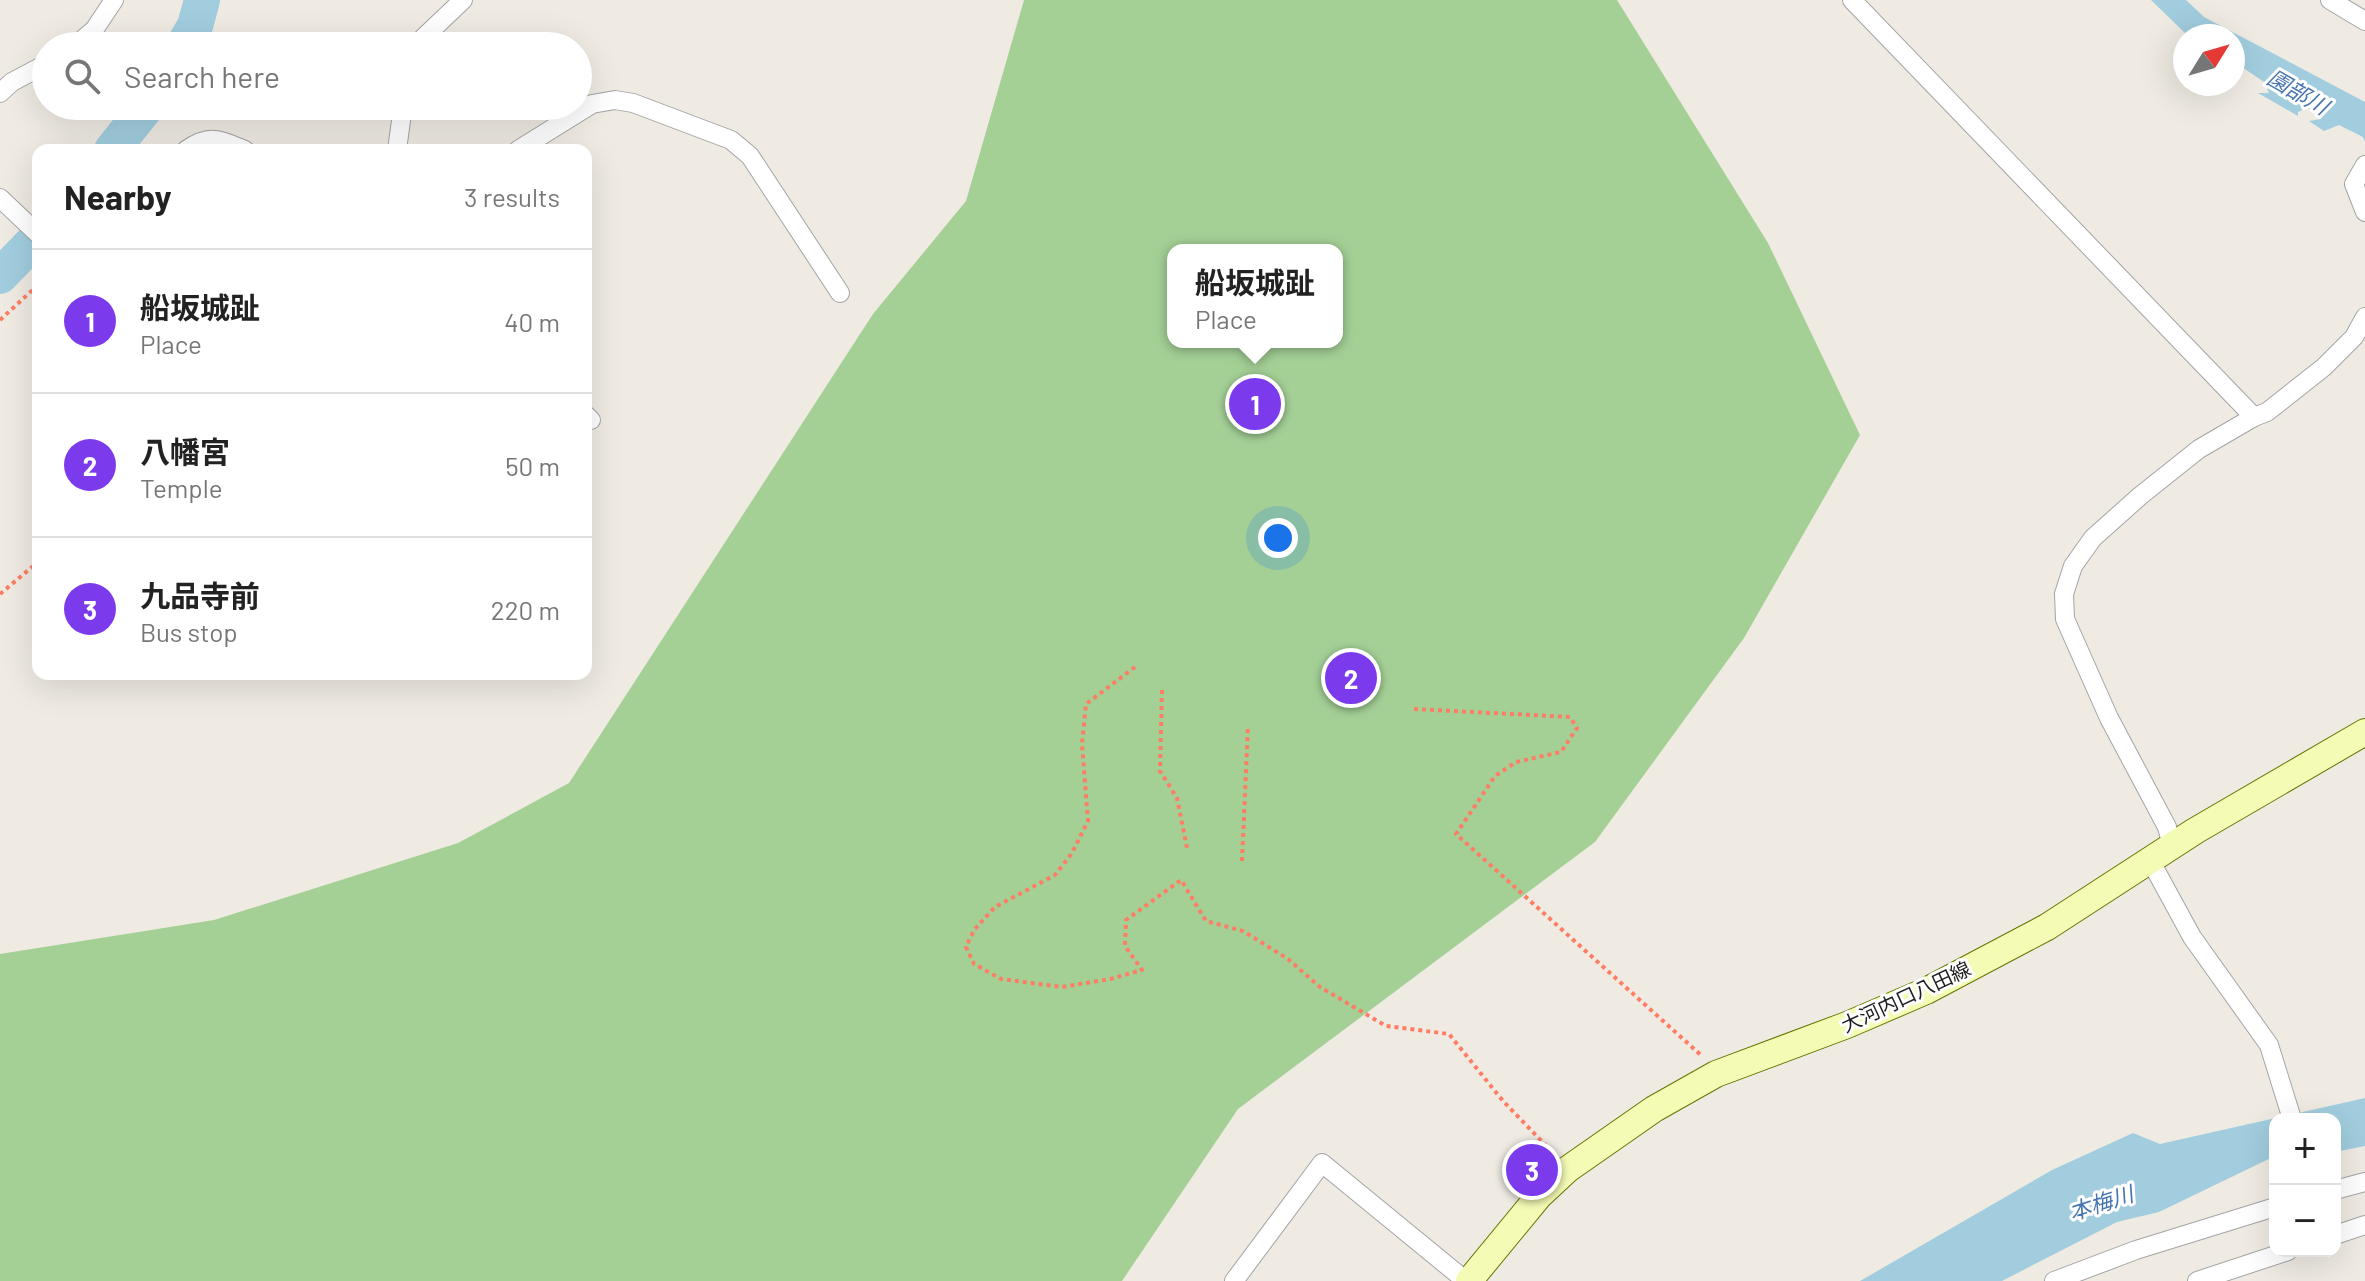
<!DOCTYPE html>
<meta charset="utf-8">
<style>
body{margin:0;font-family:Barlow,"Noto Sans JP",sans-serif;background:#f2f2f2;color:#222}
.controls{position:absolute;right:24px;bottom:24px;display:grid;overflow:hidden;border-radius:16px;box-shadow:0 8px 32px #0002}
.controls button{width:72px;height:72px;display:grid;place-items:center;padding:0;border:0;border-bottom:2px solid #e0e0e0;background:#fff;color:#222;font:40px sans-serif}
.compass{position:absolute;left:2173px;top:24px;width:72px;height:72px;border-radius:50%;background:#fff;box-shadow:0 8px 32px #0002;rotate:53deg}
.you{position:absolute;left:1278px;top:538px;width:28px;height:28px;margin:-20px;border:6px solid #fff;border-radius:50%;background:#1a73e8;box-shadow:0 0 0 12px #1a73e833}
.badge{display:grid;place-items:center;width:52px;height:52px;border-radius:50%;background:#7c3aed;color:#fff;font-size:26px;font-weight:700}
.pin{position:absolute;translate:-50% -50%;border:4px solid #fff;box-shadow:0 2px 8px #0006}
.popup{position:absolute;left:1167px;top:244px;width:176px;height:104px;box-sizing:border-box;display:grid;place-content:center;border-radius:16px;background:#fff;filter:drop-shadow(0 2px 6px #0005);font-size:26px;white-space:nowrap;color:#767676}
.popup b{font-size:30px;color:#222}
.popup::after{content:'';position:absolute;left:50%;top:100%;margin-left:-16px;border:16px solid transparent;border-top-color:#fff}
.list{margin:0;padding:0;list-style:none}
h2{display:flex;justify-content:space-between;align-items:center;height:104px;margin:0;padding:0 32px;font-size:34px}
h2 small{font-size:26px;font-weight:400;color:#767676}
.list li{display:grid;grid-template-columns:52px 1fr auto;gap:24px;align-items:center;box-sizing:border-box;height:144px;padding:0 32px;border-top:2px solid #e0e0e0}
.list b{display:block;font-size:30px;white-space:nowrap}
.list p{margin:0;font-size:26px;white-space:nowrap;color:#767676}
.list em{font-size:26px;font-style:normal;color:#767676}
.icon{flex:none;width:44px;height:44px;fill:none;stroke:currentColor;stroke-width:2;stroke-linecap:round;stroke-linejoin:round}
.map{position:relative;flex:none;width:2365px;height:1281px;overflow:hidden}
.search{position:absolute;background:#fff;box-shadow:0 8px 32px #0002;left:32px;top:32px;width:560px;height:88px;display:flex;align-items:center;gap:20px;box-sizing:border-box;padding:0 28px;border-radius:44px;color:#767676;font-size:30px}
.panel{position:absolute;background:#fff;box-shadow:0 8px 32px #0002;left:32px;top:144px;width:560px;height:536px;border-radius:16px}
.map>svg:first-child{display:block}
</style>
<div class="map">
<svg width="2365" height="1281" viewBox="0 0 2365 1281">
<rect width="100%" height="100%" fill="#efebe3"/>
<!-- forest -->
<path fill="#a4d096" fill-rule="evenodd" d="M1024 0H1617L1768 243 1860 435 1744 638 1595 842 1238 1109 1122 1281H0V954L214 920 458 843 569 783 873 314 966 201ZM1173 250H1337V342H1173Z"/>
<!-- water -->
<g fill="#a1cdde">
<path d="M2151 0H2186L2204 17 2365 102V142L2363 137 2339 125 2324 131 2309 121 2321 119 2317 112 2307 108 2298 112V116L2258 93H2269L2264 82 2233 61V36H2188Z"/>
<path d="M2365 1098V1146L2335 1152V1119H2275V1156L2159 1212 2117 1222 2002 1281H1860L2052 1170 2133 1133 2160 1144Z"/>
</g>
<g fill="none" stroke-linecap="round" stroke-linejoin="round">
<!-- river -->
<g stroke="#a1cdde" stroke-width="36">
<path d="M183 46 195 26 202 0"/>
<path d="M112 150 147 106"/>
<path d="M0 276 38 237"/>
</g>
<defs>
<g id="street">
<path d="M1852 0 2254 417"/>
<path d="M2330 0 2365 21"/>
<path d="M75 46 94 30 114 0"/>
<path d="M419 46 423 38 463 0"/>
<path d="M0 93 12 82 46 64"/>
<path d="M186 150C210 133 220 140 245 150"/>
<path d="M397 150 403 106"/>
<path d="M518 150 592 104 615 100 633 103 731 140 750 156 840 293"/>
<path d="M2365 165 2354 184 2365 212"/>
<path d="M0 198 38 234"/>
<path d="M586 415 591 420"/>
<path d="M2172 846 2167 827 2109 718 2065 619 2064 594 2073 566 2093 538 2140 496 2199 449 2254 417 2267 412 2324 367 2354 337 2365 317"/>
<path d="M2150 860 2192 937 2269 1045 2292 1119"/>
<path d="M2335 1190 2365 1182"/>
<path d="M2335 1235 2365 1225"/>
<path d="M1234 1281 1322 1163 1466 1281"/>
<path d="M2054 1281 2136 1250 2275 1207"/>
<path d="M2197 1281 2288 1251"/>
</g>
<path id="secondary" d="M1469 1281 1539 1196 1568 1169 1654 1109 1716 1074 1847 1025 1926 991 2047 927 2195 831 2365 732"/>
</defs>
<!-- street casing -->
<use href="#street" stroke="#a4a4a4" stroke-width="20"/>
<!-- secondary casing -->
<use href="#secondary" stroke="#647701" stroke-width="28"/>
<!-- path -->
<g stroke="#fe7d64" stroke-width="4" stroke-dasharray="4 4" stroke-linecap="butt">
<path d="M0 320 38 285"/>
<path d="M0 594 38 562"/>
<path d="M1135 667 1086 704 1082 744 1088 821 1072 853 1055 875 995 907 974 930 966 947 974 964 1001 979 1062 987 1110 979 1142 970 1125 946 1126 920 1181 880 1206 921 1243 931 1288 959 1320 987 1386 1026 1449 1034 1503 1101 1554 1154"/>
<path d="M1162 690 1160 771 1177 798 1187 848"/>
<path d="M1414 709 1570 717 1577 728 1561 752 1516 762 1495 776 1456 834 1703 1057"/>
<path d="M1242 861 1248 726"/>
</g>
<!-- street -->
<use href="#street" stroke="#fff" stroke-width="18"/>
<!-- secondary -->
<use href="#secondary" stroke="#f4fbb4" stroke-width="26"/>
</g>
<g text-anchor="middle" stroke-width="6" stroke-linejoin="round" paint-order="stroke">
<!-- street labels -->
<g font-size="20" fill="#1d1d1d" stroke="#fff">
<text transform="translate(1906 997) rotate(-25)" y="7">大河内口八田線</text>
</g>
<!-- water labels -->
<g font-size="22" font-style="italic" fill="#4775b0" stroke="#fff">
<text transform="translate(2298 92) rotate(30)" y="8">園部川</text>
<text transform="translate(2101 1203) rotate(-18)" y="8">本梅川</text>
</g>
</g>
</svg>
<div class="controls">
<button>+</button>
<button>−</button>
</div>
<svg class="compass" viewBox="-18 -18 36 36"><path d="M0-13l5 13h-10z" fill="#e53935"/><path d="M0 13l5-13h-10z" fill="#767676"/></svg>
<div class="you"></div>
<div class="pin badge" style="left:1255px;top:404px">1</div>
<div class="popup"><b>船坂城趾</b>Place</div>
<div class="pin badge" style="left:1351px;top:678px">2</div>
<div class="pin badge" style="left:1532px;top:1170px">3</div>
<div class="search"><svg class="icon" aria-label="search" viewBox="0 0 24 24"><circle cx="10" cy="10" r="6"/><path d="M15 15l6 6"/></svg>Search here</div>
<section class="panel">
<h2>Nearby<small>3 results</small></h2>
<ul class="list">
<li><span class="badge">1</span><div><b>船坂城趾</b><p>Place</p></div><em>40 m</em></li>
<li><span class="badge">2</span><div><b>八幡宮</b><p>Temple</p></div><em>50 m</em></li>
<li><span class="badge">3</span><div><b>九品寺前</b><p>Bus stop</p></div><em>220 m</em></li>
</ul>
</section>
</div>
